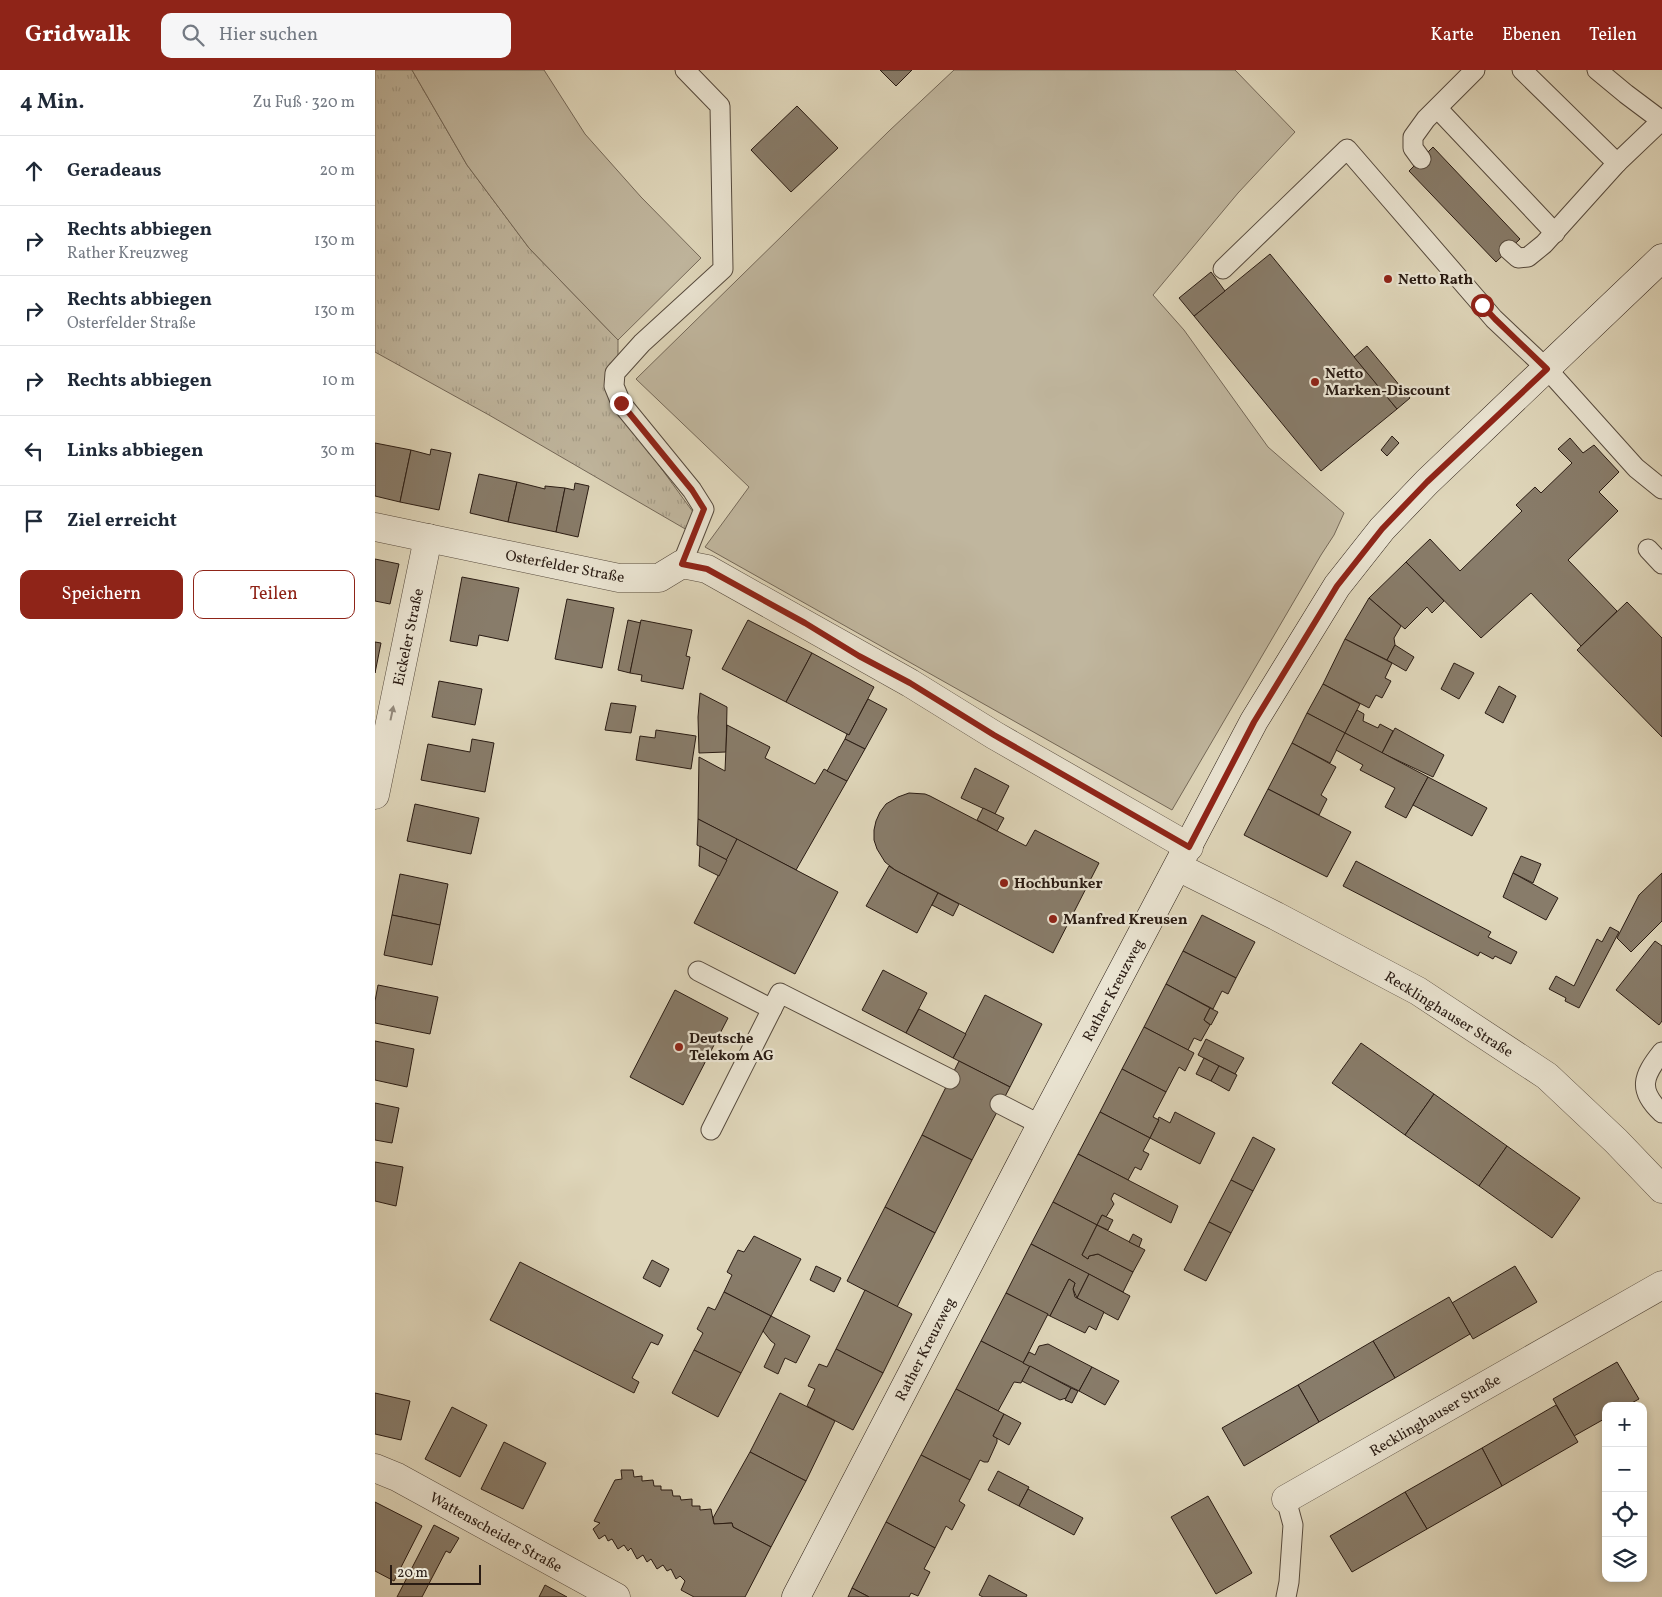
<!DOCTYPE html>
<html lang="de">
<meta charset="utf-8">
<style>
body{margin:0;font-family:Vollkorn,serif;background:#f6f6f7;color:#1f2937}
.controls{position:absolute;right:15px;bottom:15px;display:grid;overflow:hidden;border-radius:10px;box-shadow:0 2px 8px #0003}
.controls button{width:45px;height:45px;display:grid;place-items:center;padding:0;border:0;border-bottom:1px solid #e0e1e3;background:#fff;color:#1f2937;font:25px sans-serif}
.scale{position:absolute;left:15px;bottom:12px;width:91px;box-sizing:border-box;padding-left:5px;border:2px solid #291b13;border-top:0;font-size:14px;line-height:18px;white-space:nowrap;color:#291b13;-webkit-text-stroke:4px #eae4d2;paint-order:stroke}
.stop{position:absolute;width:15px;height:15px;margin:-11px;border:4px solid #8f2418;border-radius:50%;background:#fff}
.stop.end{background:#8f2418;border-color:#fff;box-shadow:0 1px 5px #0008}
.list{margin:0;padding:0;list-style:none}
h2{display:flex;justify-content:space-between;align-items:center;height:65px;margin:0;padding:0 20px;font-size:21px}
h2 small{font-size:16px;font-weight:400;color:#747a83}
.list li{display:grid;grid-template-columns:32px 1fr auto;gap:15px;align-items:center;box-sizing:border-box;height:70px;padding:0 20px;border-top:1px solid #e0e1e3}
.list b{display:block;font-size:19px;white-space:nowrap}
.list p{margin:0;font-size:16px;white-space:nowrap;color:#747a83}
.list em{font-size:16px;font-style:normal;color:#747a83}
.actions{display:flex;gap:10px;padding:15px 20px}
.actions a{flex:1;padding:11px 0;border:1px solid #8f2418;border-radius:10px;text-align:center;font-size:18px;color:#8f2418}
.actions .main{background:#8f2418;color:#fff}
.icon{flex:none;width:28px;height:28px;fill:none;stroke:currentColor;stroke-width:2;stroke-linecap:round;stroke-linejoin:round}
.map{position:relative;flex:none;width:1287px;height:1527px;overflow:hidden}
header{display:flex;align-items:center;gap:30px;box-sizing:border-box;height:70px;padding:0 25px;background:#8f2418;color:#fff}
header strong{font-size:24px}
nav{display:flex;gap:28px;margin-inline-start:auto;font-size:18px}
.search{width:350px;height:45px;background:#f6f6f7;display:flex;align-items:center;gap:12px;box-sizing:border-box;padding:0 18px;border-radius:10px;color:#747a83;font-size:19px}
main{display:flex}
aside{flex:1;background:#fff}
.map>svg:first-child{display:block}
</style>
<header>
<strong>Gridwalk</strong>
<div class="search"><svg class="icon" aria-label="search" viewBox="0 0 24 24"><circle cx="10" cy="10" r="6"/><path d="M15 15l6 6"/></svg>Hier suchen</div>
<nav><a>Karte</a><a>Ebenen</a><a>Teilen</a></nav>
</header>
<main>
<aside>
<h2>4 Min.<small>Zu Fuß · 320 m</small></h2>
<ul class="list">
<li><svg class="icon" aria-label="ahead" viewBox="0 0 24 24"><path d="M12 20V5M6 11l6-6 6 6"/></svg><div><b>Geradeaus</b></div><em>20 m</em></li>
<li><svg class="icon" aria-label="right" viewBox="0 0 24 24"><path d="M7 20v-9h11M14 6l5 5-5 5"/></svg><div><b>Rechts abbiegen</b><p>Rather Kreuzweg</p></div><em>130 m</em></li>
<li><svg class="icon" aria-label="right" viewBox="0 0 24 24"><path d="M7 20v-9h11M14 6l5 5-5 5"/></svg><div><b>Rechts abbiegen</b><p>Osterfelder Straße</p></div><em>130 m</em></li>
<li><svg class="icon" aria-label="right" viewBox="0 0 24 24"><path d="M7 20v-9h11M14 6l5 5-5 5"/></svg><div><b>Rechts abbiegen</b></div><em>10 m</em></li>
<li><svg class="icon" aria-label="left" viewBox="0 0 24 24"><path d="M17 20v-9H6M10 6l-5 5 5 5"/></svg><div><b>Links abbiegen</b></div><em>30 m</em></li>
<li><svg class="icon" aria-label="arrive" viewBox="0 0 24 24"><path d="M6 21V4h12l-3 4 3 4H6"/></svg><div><b>Ziel erreicht</b></div></li>
</ul>
<div class="actions"><a class="main">Speichern</a><a>Teilen</a></div>
</aside>
<div class="map">
<svg width="1287" height="1527" viewBox="0 0 1287 1527">
<defs>
<pattern id="grass-tufts" width="24" height="20" patternUnits="userSpaceOnUse" patternTransform="scale(1.25)"><rect width="24" height="20" fill="#c0b69e"/><path d="M3 7l-1-3M5 7V3M7 7l1-3M15 17l-1-3M17 17v-4M19 17l1-3" fill="none" stroke="#a59c87"/></pattern>
</defs>
<rect width="100%" height="100%" fill="#dfd6ba"/>
<filter id="stains"><feTurbulence type="fractalNoise" baseFrequency=".004" numOctaves="4"/><feColorMatrix values="0 0 0 0 .2 0 0 0 0 .09 0 0 0 0 .02 0 0 0 .5 -.17"/></filter>
<radialGradient id="worn" r=".72"><stop offset=".6" stop-color="#630" stop-opacity="0"/><stop offset="1" stop-color="#630" stop-opacity=".3"/></radialGradient>
<!-- grass -->
<path fill="url(#grass-tufts)" stroke="#746858" d="M0 0H37L92 95 154 178 243 270V339L318 442 312 460 114 345 0 282Z"/>
<!-- garden -->
<g fill="#c0b69e" stroke="#746858">
<path d="M37 0H169L210 64 266 127 326 188 243 270 154 178 92 95Z"/>
<path d="M579 0H860L920 62 863 123 778 225 809 260 893 377 969 443 959 465 946 485 797 740 330 477 374 417 261 309 514 61Z"/>
</g>
<!-- building -->
<g fill="#887c6a" stroke="#291b13">
<path d="M505 0H537L521 16Z"/>
<path d="M422 36 463 78 416 122 376 80Z"/>
<path d="M1058 77 1145 169 1121 192 1034 101Z"/>
<path d="M895 184 1022 339 946 401 819 246Z"/>
<path d="M836 202 850 221 819 246 804 228Z"/>
<path d="M992 276 1035 328 1022 339 979 287Z"/>
<path d="M1017 366 1024 373 1012 386 1006 380Z"/>
<path d="M1195 368 1208 383 1219 375 1244 402 1224 422 1243 441 1193 490 1242 541 1206 576 1156 523 1106 568 1031 492 1055 469 1085 501 1147 441 1141 435 1160 417 1166 423 1197 393 1183 379Z"/>
<path d="M0 373 36 380 25 432 0 426Z"/>
<path d="M56 379 76 383 64 440 25 432 36 380 55 385Z"/>
<path d="M104 404 142 412 133 452 95 443Z"/>
<path d="M142 412 170 419V416L190 418 181 462 133 452Z"/>
<path d="M200 413 214 416 203 467 181 462 190 418 199 420Z"/>
<path d="M0 489 24 494 15 534 0 531Z"/>
<path d="M1031 492 1069 531 1057 543 1052 537 1030 559 994 528Z"/>
<path d="M87 507 144 518 133 571 104 565 102 576 75 571Z"/>
<path d="M994 528 1026 556 1019 568 1020 575 1012 590 970 569Z"/>
<path d="M192 529 239 538 227 598 180 589Z"/>
<path d="M1252 532 1287 568V667L1202 580Z"/>
<path d="M253 550 266 553 255 603 243 600Z"/>
<path d="M266 550 317 560 311 586 315 587 308 619 266 611 267 605 255 603Z"/>
<path d="M373 550 437 583 411 632 347 599Z"/>
<path d="M970 569 1017 593 1010 608 1016 611 1007 628 1001 625 994 638 948 614Z"/>
<path d="M0 572 6 573 0 603Z"/>
<path d="M1020 575 1039 587 1031 601 1012 590Z"/>
<path d="M437 583 499 617 474 665 411 632Z"/>
<path d="M1079 593 1099 603 1084 629 1066 619Z"/>
<path d="M64 611 107 619 100 655 57 647Z"/>
<path d="M948 614 985 634 970 663 932 643Z"/>
<path d="M1124 616 1141 626 1128 653 1110 643Z"/>
<path d="M325 623 352 637 351 682 324 683 323 647Z"/>
<path d="M493 629 512 639 490 679 470 669 472 664 474 665Z"/>
<path d="M236 633 261 636 256 663 230 660Z"/>
<path d="M982 640 989 644 988 651 1003 658 1005 654 1018 661 1007 683 970 663Z"/>
<path d="M932 643 970 663 955 693 917 673Z"/>
<path d="M352 655 395 677 390 688 440 714 449 699 472 711 421 800 323 749 324 687 350 701Z"/>
<path d="M1020 658 1069 685 1058 707 1007 683Z"/>
<path d="M281 660 321 666 316 699 261 690 265 666 280 668Z"/>
<path d="M970 663 1053 707 1031 748 1010 737 1020 718 985 700 988 695 961 680Z"/>
<path d="M97 669 119 673 110 722 46 710 53 674 95 682Z"/>
<path d="M470 669 490 679 472 711 452 701Z"/>
<path d="M917 673 961 697 946 725 952 729 944 745 893 719Z"/>
<path d="M600 698 634 716 620 744 586 728Z"/>
<path d="M1053 707 1112 738 1097 766 1038 735Z"/>
<path d="M893 719 976 762 952 807 869 765Z"/>
<path d="M534 723 550 724 555 726 651 776 660 760 724 793 678 883 520 800 510 792 502 779 499 770V760L501 751 505 742 511 734 523 727Z"/>
<path d="M40 734 104 748 96 784 32 771Z"/>
<path d="M608 738 629 748 622 761 602 750Z"/>
<path d="M323 749 362 769 352 790 322 775Z"/>
<path d="M362 769 463 822 420 904 319 853Z"/>
<path d="M325 776 352 790 344 806 324 796Z"/>
<path d="M1146 786 1166 794 1158 813 1138 803Z"/>
<path d="M981 791 1116 862 1113 867 1142 882 1136 894 1120 886 1118 889 1105 882 1103 886 968 816Z"/>
<path d="M514 796 520 800 563 823 542 863 491 836Z"/>
<path d="M1138 803 1183 828 1171 850 1128 827Z"/>
<path d="M1287 803V851L1256 882 1242 868 1264 825Z"/>
<path d="M25 804 73 814 65 855 17 845Z"/>
<path d="M563 823 584 834 578 846 557 835Z"/>
<path d="M17 845 65 855 57 895 9 885Z"/>
<path d="M827 845 880 872 861 908 808 881Z"/>
<path d="M1235 857 1244 862 1204 938 1190 931 1191 928 1174 919 1181 906 1199 916 1222 869 1227 872Z"/>
<path d="M1280 871 1287 876V951L1284 955 1241 920Z"/>
<path d="M808 881 861 908 853 924 847 921 838 939 791 914Z"/>
<path d="M508 900 552 923 531 963 487 940Z"/>
<path d="M791 914 835 938 829 950 835 955 826 971 819 968 813 980 769 957Z"/>
<path d="M3 915 63 927 55 964 0 953V931Z"/>
<path d="M300 920 353 948 308 1035 255 1007Z"/>
<path d="M610 925 667 954 635 1017 578 988Z"/>
<path d="M835 938 843 942 836 955 829 950Z"/>
<path d="M544 939 591 964 578 988 531 963Z"/>
<path d="M769 957 819 983 810 1001 804 997 791 1022 747 999Z"/>
<path d="M831 969 869 988 860 1004 823 985Z"/>
<path d="M0 971 39 979 32 1017 0 1010Z"/>
<path d="M986 973 1059 1024 1030 1065 957 1013Z"/>
<path d="M829 988 844 996 836 1011 821 1004Z"/>
<path d="M584 991 635 1017 597 1090 547 1065Z"/>
<path d="M844 996 862 1005 854 1021 836 1011Z"/>
<path d="M747 999 791 1022 778 1047 784 1050 775 1068 725 1042Z"/>
<path d="M1059 1024 1132 1076 1104 1116 1030 1065Z"/>
<path d="M0 1033 24 1038 17 1073 0 1070Z"/>
<path d="M725 1042 775 1068 768 1081 774 1084 766 1100 760 1097 753 1110 703 1084Z"/>
<path d="M800 1042 840 1063 825 1094 775 1068 784 1050 783 1049 784 1047 795 1053Z"/>
<path d="M547 1065 597 1090 560 1163 510 1137Z"/>
<path d="M878 1067 900 1079 878 1121 856 1110Z"/>
<path d="M1132 1076 1205 1128 1177 1168 1104 1116Z"/>
<path d="M703 1084 803 1136 796 1153 739 1123 736 1129 739 1134 731 1147 727 1145 722 1155 678 1132Z"/>
<path d="M0 1092 28 1097 21 1136 0 1131Z"/>
<path d="M856 1110 878 1121 856 1163 834 1152Z"/>
<path d="M678 1132 722 1155 707 1185 713 1189 714 1186 723 1184 758 1202 748 1222 656 1174Z"/>
<path d="M510 1137 560 1163 522 1237 472 1211Z"/>
<path d="M727 1145 738 1150 733 1160 722 1155Z"/>
<path d="M834 1152 856 1163 831 1211 809 1200Z"/>
<path d="M722 1155 770 1180 758 1202 723 1184 714 1186 713 1189 707 1185Z"/>
<path d="M758 1164 767 1169 764 1177 754 1172Z"/>
<path d="M379 1166 426 1189 396 1246 349 1222 357 1205 352 1202 363 1180 369 1182Z"/>
<path d="M656 1174 714 1204 702 1228 698 1219 700 1213 694 1209 675 1246 631 1223Z"/>
<path d="M277 1190 294 1199 285 1217 268 1208Z"/>
<path d="M145 1192 288 1265 283 1275 276 1272 257 1308 264 1312 259 1323 115 1250Z"/>
<path d="M441 1196 466 1208 459 1222 435 1210Z"/>
<path d="M1140 1196 1162 1232 1098 1269 1077 1233Z"/>
<path d="M714 1204 755 1226 743 1250 702 1228Z"/>
<path d="M694 1209 700 1213 698 1219 700 1227 729 1242 721 1260 714 1256 710 1263 675 1246Z"/>
<path d="M490 1220 537 1244 508 1303 461 1279Z"/>
<path d="M349 1222 396 1246 366 1303 319 1280 328 1263 322 1259 333 1237 340 1240Z"/>
<path d="M631 1223 673 1244 648 1293 606 1271Z"/>
<path d="M1074 1227 1095 1264 1020 1308 998 1271Z"/>
<path d="M396 1246 435 1266 421 1293 410 1288 403 1304 389 1297 400 1274 396 1271 388 1261Z"/>
<path d="M606 1271 655 1296 646 1313 639 1312 623 1341 581 1319Z"/>
<path d="M998 1271 1020 1308 944 1352 923 1315Z"/>
<path d="M673 1274 717 1297 704 1321 648 1293 654 1282 660 1285 664 1276Z"/>
<path d="M461 1279 508 1303 478 1360 432 1336 440 1319 433 1316 444 1294 452 1297Z"/>
<path d="M319 1280 366 1303 343 1347 297 1323Z"/>
<path d="M1242 1292 1264 1329 1251 1336H1231V1348L1199 1366 1178 1329Z"/>
<path d="M655 1296 696 1318 691 1328 685 1330 647 1311Z"/>
<path d="M717 1297 744 1311 730 1335 704 1321Z"/>
<path d="M923 1315 944 1352 869 1396 847 1358Z"/>
<path d="M696 1318 703 1321 697 1333 690 1330Z"/>
<path d="M581 1319 629 1344 618 1366 622 1368V1372L613 1392H609L605 1390 595 1410 546 1385Z"/>
<path d="M0 1323 35 1331 26 1370 0 1364Z"/>
<path d="M405 1323 460 1351 431 1411 375 1382Z"/>
<path d="M1181 1335 1203 1372 1127 1416 1107 1378Z"/>
<path d="M77 1337 112 1355 85 1407 50 1389Z"/>
<path d="M629 1344 646 1353 634 1375 618 1366Z"/>
<path d="M129 1372 171 1393 148 1439 106 1419Z"/>
<path d="M1107 1378 1127 1416 1052 1459 1030 1422Z"/>
<path d="M375 1382 431 1411 396 1477 358 1457 357 1453 339 1454 338 1448Z"/>
<path d="M546 1385 595 1410 584 1431 590 1435 577 1460 571 1456 560 1478 511 1452Z"/>
<path d="M246 1400H258L259 1407 267 1406V1411L278 1410 279 1416H286V1420H297L298 1426H305L306 1430 317 1429V1436H325V1440L336 1439 339 1454 357 1453 358 1457 396 1477 370 1527H319L306 1520 310 1511 305 1506 301 1509 296 1499 292 1501 288 1495 282 1499 276 1489 272 1492 268 1485 262 1489 256 1478 253 1481 249 1475 243 1479 237 1469 233 1471 230 1465 224 1469 218 1459 225 1453 219 1451 240 1410 247 1409Z"/>
<path d="M623 1401 654 1417 644 1436 613 1420Z"/>
<path d="M653 1419 708 1448 699 1465 644 1436Z"/>
<path d="M1030 1422 1052 1459 977 1502 955 1466Z"/>
<path d="M833 1426 877 1503 841 1524 796 1447Z"/>
<path d="M0 1432 47 1456 19 1511 0 1501Z"/>
<path d="M511 1452 560 1478 549 1499 555 1502 543 1526 536 1523 534 1527H494L477 1518Z"/>
<path d="M59 1455 84 1468 75 1483 71 1481 47 1527H22Z"/>
<path d="M614 1505 652 1525 651 1527H608L604 1525Z"/>
<path d="M170 1515 192 1527H164Z"/>
<path d="M477 1518 494 1527H473Z"/>
</g>
<g fill="none" stroke-linecap="round" stroke-linejoin="round">
<defs>
<g id="lane">
<path d="M1147 0 1242 93"/>
<path d="M1222 0 1251 24 1287 51"/>
<path d="M1063 39 1180 163"/>
<path d="M1046 89 1038 78V67L1051 49 1100 0"/>
<path d="M1134 180 1143 188 1153 187 1169 174 1242 93 1287 50"/>
<path d="M848 199 972 79 1119 249 1172 299 1261 398 1287 419"/>
<path d="M1273 479 1287 494"/>
<path d="M307 494 329 439 317 420 246 333 239 316 240 303 267 273 348 199 345 36 310 0"/>
<path d="M323 901 397 939"/>
<path d="M1287 982C1268 1006 1262 1020 1287 1043"/>
<path d="M625 1034 666 1055"/>
<path d="M336 1060 405 923 575 1009"/>
<path d="M911 1527 914 1512 918 1455 911 1429"/>
</g>
<g id="street">
<path d="M0 457 244 508H284L307 494 332 499 535 613 619 665 814 777"/>
<path d="M0 725 53 468"/>
<path d="M803 797 901 846 1043 921 1172 1006 1241 1071 1287 1119"/>
<path d="M0 1398 22 1407 241 1527"/>
<path d="M911 1429 1287 1215"/>
</g>
<path id="secondary" d="M421 1527 666 1055 879 651 962 516 1007 459 1052 412 1287 188"/>
</defs>
<!-- lane casing -->
<use href="#lane" stroke="#564a3d" stroke-width="21"/>
<!-- street casing -->
<use href="#street" stroke="#564a3d" stroke-width="29"/>
<!-- secondary casing -->
<use href="#secondary" stroke="#291b13" stroke-width="29"/>
<!-- lane -->
<use href="#lane" stroke="#eae4d2" stroke-width="19"/>
<!-- street -->
<use href="#street" stroke="#eae4d2" stroke-width="28"/>
<!-- secondary -->
<use href="#secondary" stroke="#eae4d2" stroke-width="28"/>
</g>
<!-- one-way arrows -->
<defs><path id="oneway-solid" d="M-6-.8H1V-3.2L6.5 0L1 3.2V.8H-6Z" transform="scale(1.25)"/></defs>
<use fill="#938a7c" href="#oneway-solid" transform="translate(17 643) rotate(-78)"/>
<g fill="none" stroke-linecap="round" stroke-linejoin="round">
<!-- route -->
<path stroke="#8f2418" stroke-width="6" d="M246 333 317 420 329 439 307 494 332 499 430 553 484 586 535 613 619 665 814 777 879 652 962 516 1007 459 1052 412 1172 299 1120 249 1107 235"/>
</g>
<!-- markers -->
<g fill="#8f2418" stroke="#eae4d2" stroke-width="2">
<circle cx="1013" cy="209" r="5"/>
<circle cx="940" cy="312" r="5"/>
<circle cx="629" cy="813" r="5"/>
<circle cx="678" cy="849" r="5"/>
<circle cx="304" cy="977" r="5"/>
</g>
<g text-anchor="middle" stroke-width="4.5" stroke-linejoin="round" paint-order="stroke">
<!-- poi labels -->
<g font-size="15" font-weight="bold" fill="#291b13" stroke="#eae4d2" text-anchor="start">
<text x="1023" y="214">Netto Rath</text>
<text x="950" y="308">Netto<tspan x="950" dy="17">Marken-Discount</tspan></text>
<text x="639" y="818">Hochbunker</text>
<text x="688" y="854">Manfred Kreusen</text>
<text x="314" y="973">Deutsche<tspan x="314" dy="17">Telekom AG</tspan></text>
</g>
<!-- street labels -->
<g font-size="15" fill="#291b13" stroke="#eae4d2">
<text transform="translate(190 496) rotate(11)" y="5">Osterfelder Straße</text>
<text transform="translate(33 567) rotate(-78)" y="5">Eickeler Straße</text>
<text transform="translate(738 920) rotate(-62)" y="5">Rather Kreuzweg</text>
<text transform="translate(1074 944) rotate(32)" y="5">Recklinghauser Straße</text>
<text transform="translate(550 1279) rotate(-63)" y="5">Rather Kreuzweg</text>
<text transform="translate(1060 1345) rotate(-30)" y="5">Recklinghauser Straße</text>
<text transform="translate(121 1462) rotate(29)" y="5">Wattenscheider Straße</text>
</g>
</g>
<rect width="100%" height="100%" filter="url(#stains)"/>
<rect width="100%" height="100%" fill="url(#worn)"/>
</svg>
<div class="controls">
<button>+</button>
<button>−</button>
<button><svg class="icon" aria-label="locate" viewBox="0 0 24 24"><circle cx="12" cy="12" r="6"/><path d="M12 2v4M12 18v4M2 12h4M18 12h4"/></svg></button>
<button><svg class="icon" aria-label="layers" viewBox="0 0 24 24"><path d="M12 4l9 5-9 5-9-5zM3 14l9 5 9-5"/></svg></button>
</div>
<div class="scale">20 m</div>
<div class="stop" style="left:1107px;top:235px"></div>
<div class="stop end" style="left:246px;top:333px"></div>
</div>
</main>
